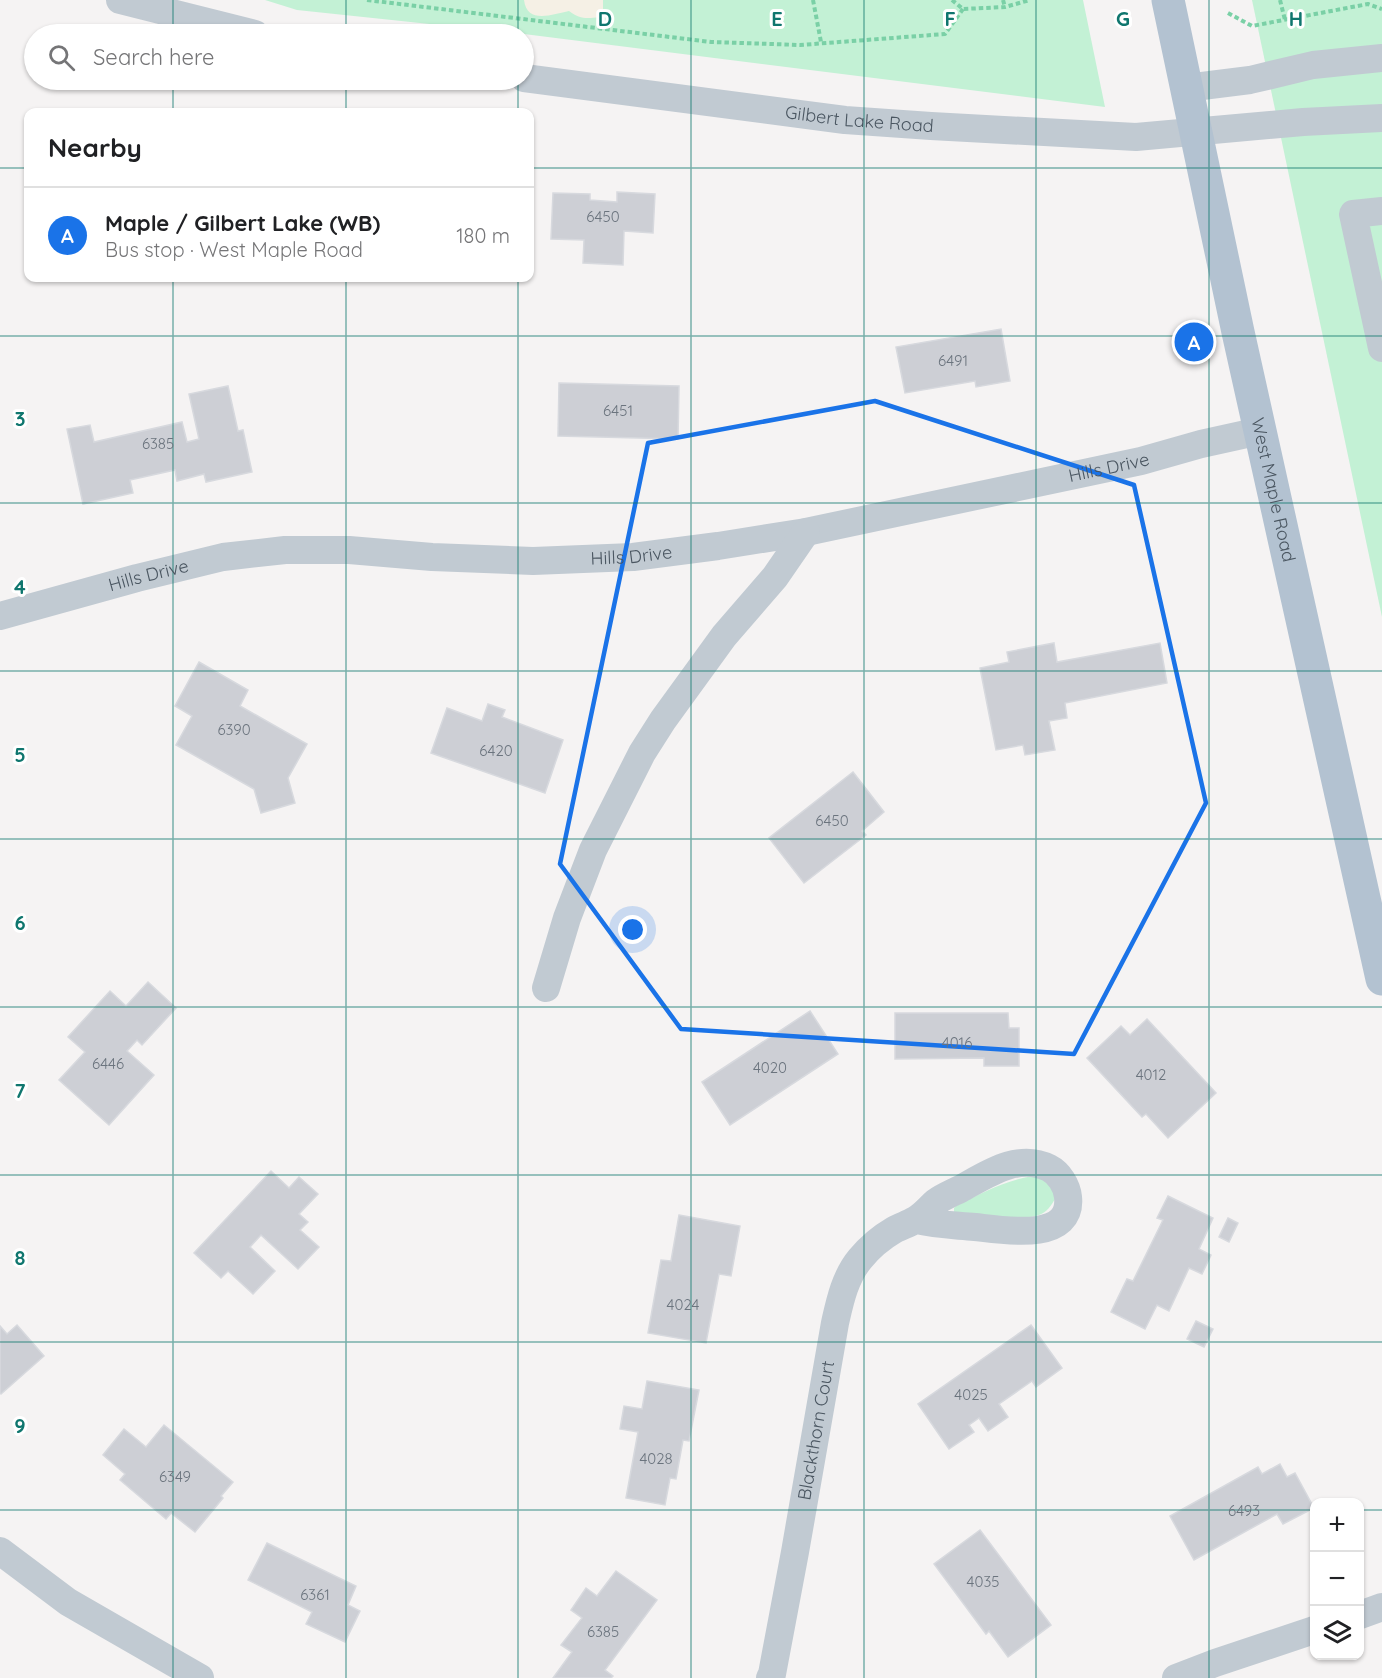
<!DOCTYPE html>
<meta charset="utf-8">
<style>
body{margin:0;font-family:Quicksand,sans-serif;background:#f6f6f6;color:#202124}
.controls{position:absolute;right:18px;bottom:18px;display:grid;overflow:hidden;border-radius:12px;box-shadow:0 2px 4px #0004}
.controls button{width:54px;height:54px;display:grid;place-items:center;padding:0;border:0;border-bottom:2px solid #e0e0e0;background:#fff;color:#202124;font:30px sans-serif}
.you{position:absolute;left:633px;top:930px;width:21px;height:21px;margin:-15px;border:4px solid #fff;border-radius:50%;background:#1a73e8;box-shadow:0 0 0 9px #1a73e833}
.badge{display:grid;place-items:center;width:39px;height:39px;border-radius:50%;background:#1a73e8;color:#fff;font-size:20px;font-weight:700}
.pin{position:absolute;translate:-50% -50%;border:3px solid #fff;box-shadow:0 2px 6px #0006}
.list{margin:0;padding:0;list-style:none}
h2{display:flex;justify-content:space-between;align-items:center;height:78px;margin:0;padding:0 24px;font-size:26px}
h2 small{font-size:20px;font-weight:400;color:#757577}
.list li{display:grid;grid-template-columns:39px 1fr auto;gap:18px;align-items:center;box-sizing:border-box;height:96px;padding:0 24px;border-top:2px solid #e0e0e0}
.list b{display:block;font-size:22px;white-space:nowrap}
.list p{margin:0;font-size:20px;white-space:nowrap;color:#757577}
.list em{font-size:20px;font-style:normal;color:#757577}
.icon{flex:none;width:33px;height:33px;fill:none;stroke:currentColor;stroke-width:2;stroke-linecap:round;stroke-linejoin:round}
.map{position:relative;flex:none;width:1382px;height:1678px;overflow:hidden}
.search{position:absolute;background:#fff;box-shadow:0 2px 4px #0004;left:24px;top:24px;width:510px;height:66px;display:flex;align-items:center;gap:15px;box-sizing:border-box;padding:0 21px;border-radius:33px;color:#757577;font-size:22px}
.panel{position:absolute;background:#fff;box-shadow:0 2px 4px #0004;left:24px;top:108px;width:510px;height:174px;border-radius:12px}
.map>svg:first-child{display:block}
</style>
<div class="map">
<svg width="1382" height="1678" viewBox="0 0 1382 1678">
<rect width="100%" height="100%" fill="#f5f3f3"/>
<!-- green -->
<g fill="#c3f1d5">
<path d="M265 0H1083L1105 107 524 34 297 10Z"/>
<path d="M1252 0H1382V617Z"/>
<path d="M1032 1176 1040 1177 1053 1187 1055 1199C1051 1206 1047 1212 1039 1215 1020 1222 976 1214 954 1212V1208L956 1206C981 1193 1004 1181 1032 1176Z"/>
</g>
<!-- sand -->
<path fill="#f5f0e5" d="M524 0H603V10L599 17C587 19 579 19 569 11 553 14 527 25 524 0Z"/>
<!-- building -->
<g fill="#cdcfd5" stroke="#d7d9de" stroke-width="1.5">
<path d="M617 192 655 194 653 233 624 231 623 265 583 263 584 240 551 239 553 193 590 194V200L617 202Z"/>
<path d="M1001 329 1010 381 976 387 975 381 905 393 896 347Z"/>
<path d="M559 383 679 386 678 439 558 436Z"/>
<path d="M228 386 238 431 243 430 252 472 206 482 204 474 177 481 175 470 130 480 133 493 83 504 67 429 90 425 94 442 182 422 187 442 199 439 189 394Z"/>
<path d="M1054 643 1057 662 1160 643 1167 683 1065 703 1067 718 1049 721 1055 750 1025 755 1023 745 996 750 980 668 1009 662 1007 652Z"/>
<path d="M199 662 248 690 240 706 307 744 288 778 295 803 261 813 254 789 176 745 192 716 175 706Z"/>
<path d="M488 704 505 710 502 717 563 740 545 793 431 753 447 708 482 721Z"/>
<path d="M853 772 884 812 862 831 866 835 804 883 769 838Z"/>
<path d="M148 982 176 1008 142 1045 137 1040 127 1051 154 1075 109 1125 59 1080 85 1052 68 1037 110 991 126 1006Z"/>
<path d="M810 1011 838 1054 730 1125 702 1082Z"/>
<path d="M895 1013H1008L1009 1028H1019V1066H984V1058L895 1059Z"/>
<path d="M1147 1019 1216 1093 1168 1138 1146 1114 1142 1117 1087 1058 1121 1026 1130 1035Z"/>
<path d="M271 1171 289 1188 299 1177 318 1194 299 1214 308 1222 300 1230 319 1247 298 1269 261 1235 250 1247 275 1271 253 1294 228 1271 221 1278 194 1253Z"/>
<path d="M1168 1196 1213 1218 1199 1249 1211 1255 1202 1274 1189 1268 1169 1311 1157 1305 1145 1329 1111 1312 1127 1279 1133 1281 1163 1220 1157 1218Z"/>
<path d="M679 1215 740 1226 731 1276 719 1274 706 1343 648 1333 661 1260 671 1261Z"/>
<path d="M1228 1218 1238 1223 1229 1242 1219 1237Z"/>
<path d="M1196 1321 1213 1329 1204 1347 1187 1339Z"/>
<path d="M17 1325 44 1356 1 1394 0 1393V1326L7 1334Z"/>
<path d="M1031 1325 1062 1368 1036 1387 1032 1381 999 1404 1008 1417 988 1431 979 1418 969 1425 974 1432 949 1449 918 1404Z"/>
<path d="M647 1381 699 1390 689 1441 683 1440 676 1479 670 1478 665 1505 626 1498 638 1432 620 1429 624 1406 642 1409Z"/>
<path d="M164 1425 233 1482 221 1496 223 1498 195 1532 171 1513 166 1519 120 1480 125 1474 103 1455 124 1429 146 1447Z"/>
<path d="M1280 1464 1287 1477 1295 1473 1314 1508 1283 1524 1277 1514 1194 1560 1170 1516 1258 1467 1262 1474Z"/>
<path d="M980 1530 1051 1625 1008 1657 989 1631 986 1634 934 1564Z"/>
<path d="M267 1543 356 1586 348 1605 360 1611 345 1642 306 1624 312 1612 248 1580Z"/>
<path d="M616 1571 657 1600 605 1670 613 1676 611 1678H553L572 1652 561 1645 582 1618 571 1610 586 1588 597 1596Z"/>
</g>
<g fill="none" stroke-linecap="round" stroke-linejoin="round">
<!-- path -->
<g stroke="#7ad0a6" stroke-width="4" stroke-dasharray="4.5 3" stroke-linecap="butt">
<path d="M367 0 711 42 800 45 945 34 963 9"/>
<path d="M813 0 821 42"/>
<path d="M952 0 963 9 1005 7 1030 0"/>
<path d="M1003 0 1005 7"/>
<path d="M1280 0 1285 20"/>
<path d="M1228 13 1252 26 1368 4 1382 9"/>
</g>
<!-- minor -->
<g stroke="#c1cad2" stroke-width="28">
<path d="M120 0 255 34"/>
<path id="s1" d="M524 78 845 120 931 126 1136 137 1303 122 1382 118"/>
<path d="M1186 88 1250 80 1313 65 1382 58"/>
<path d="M1382 211 1353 214 1382 348"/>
<path id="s2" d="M0 616 137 578 223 557 285 550H349L432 557 533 561 633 557 718 546 806 532 1141 461 1201 444 1260 431"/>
<path d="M546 988 567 918 593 850 642 753 663 720 724 636 775 577 806 532"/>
<path d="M0 1551 68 1602 200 1678"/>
<path d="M1360 1615 1382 1607"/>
<path id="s3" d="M770 1678 772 1674 795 1552 835 1323C840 1301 845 1277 860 1259 869 1248 882 1237 894 1230 901 1226 909 1224 915 1220 923 1216 929 1208 936 1202 944 1196 955 1192 964 1187 989 1173 1019 1153 1049 1168 1059 1173 1067 1186 1068 1197 1073 1243 1002 1230 975 1227 954 1225 937 1225 916 1220"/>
<path d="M1176 1678 1215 1663 1314 1630"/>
</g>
<!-- major -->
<path stroke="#b3c2d1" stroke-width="33" id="s4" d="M1168 0 1238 332 1382 979"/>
</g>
<!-- marked area -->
<path fill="none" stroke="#1a73e8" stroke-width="4.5" stroke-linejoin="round" d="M875 401 1134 485 1206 803 1074 1054 681 1029 560 864 648 443Z"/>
<!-- grid -->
<path fill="none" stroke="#0f766e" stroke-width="1.5" stroke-opacity="0.55" d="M173 0V34M346 0V34M518 0V34M691 0V1678M864 0V1678M1036 0V1678M1209 0V1678M173 80V112M346 80V112M518 80V112M0 168H28M530 168H1382M173 278V1678M346 278V1678M518 278V1678M0 336H1382M0 503H1382M0 671H1382M0 839H1382M0 1007H1382M0 1175H1382M0 1342H1382M0 1510H1314M1360 1510H1382"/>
<g text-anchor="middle" stroke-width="6" stroke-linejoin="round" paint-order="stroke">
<!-- number labels -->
<g font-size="15" fill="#6b747e">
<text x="603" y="222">6450</text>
<text x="953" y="366">6491</text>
<text x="618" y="416">6451</text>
<text x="158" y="449">6385</text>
<text x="234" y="735">6390</text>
<text x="496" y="756">6420</text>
<text x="832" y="826">6450</text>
<text x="957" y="1048">4016</text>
<text x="108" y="1069">6446</text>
<text x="770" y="1073">4020</text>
<text x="1151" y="1080">4012</text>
<text x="683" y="1310">4024</text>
<text x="971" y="1400">4025</text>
<text x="656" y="1464">4028</text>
<text x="175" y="1482">6349</text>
<text x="1244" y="1516">6493</text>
<text x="983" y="1587">4035</text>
<text x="315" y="1600">6361</text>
<text x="603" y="1637">6385</text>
</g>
<!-- street labels -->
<g font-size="18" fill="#4a5661" stroke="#fff">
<text dy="6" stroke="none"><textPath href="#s1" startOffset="338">Gilbert Lake Road</textPath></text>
<text dy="6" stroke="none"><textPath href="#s2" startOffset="1126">Hills Drive</textPath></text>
<text dy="6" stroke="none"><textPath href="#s4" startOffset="501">West Maple Road</textPath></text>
<text dy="6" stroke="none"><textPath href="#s2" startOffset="640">Hills Drive</textPath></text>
<text dy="6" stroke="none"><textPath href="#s2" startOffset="154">Hills Drive</textPath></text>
<text dy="6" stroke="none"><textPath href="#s3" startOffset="252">Blackthorn Court</textPath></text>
</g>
</g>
<g font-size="20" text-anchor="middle" font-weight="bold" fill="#0f766e" stroke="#fff" stroke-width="6" stroke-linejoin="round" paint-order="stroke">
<text x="605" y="26">D</text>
<text x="777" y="26">E</text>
<text x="950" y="26">F</text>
<text x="1123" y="26">G</text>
<text x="1296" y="26">H</text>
<text x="20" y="426">3</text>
<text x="20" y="594">4</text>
<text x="20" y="762">5</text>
<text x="20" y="930">6</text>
<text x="20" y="1098">7</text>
<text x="20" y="1265">8</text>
<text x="20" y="1433">9</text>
</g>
</svg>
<div class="controls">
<button>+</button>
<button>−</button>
<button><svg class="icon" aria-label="layers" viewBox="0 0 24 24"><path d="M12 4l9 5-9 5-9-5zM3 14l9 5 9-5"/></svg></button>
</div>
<div class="you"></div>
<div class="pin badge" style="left:1194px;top:342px">A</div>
<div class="search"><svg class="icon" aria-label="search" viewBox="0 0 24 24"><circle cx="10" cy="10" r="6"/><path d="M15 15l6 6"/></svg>Search here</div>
<section class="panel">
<h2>Nearby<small></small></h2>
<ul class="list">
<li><span class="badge">A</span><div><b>Maple / Gilbert Lake (WB)</b><p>Bus stop · West Maple Road</p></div><em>180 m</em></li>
</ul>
</section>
</div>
